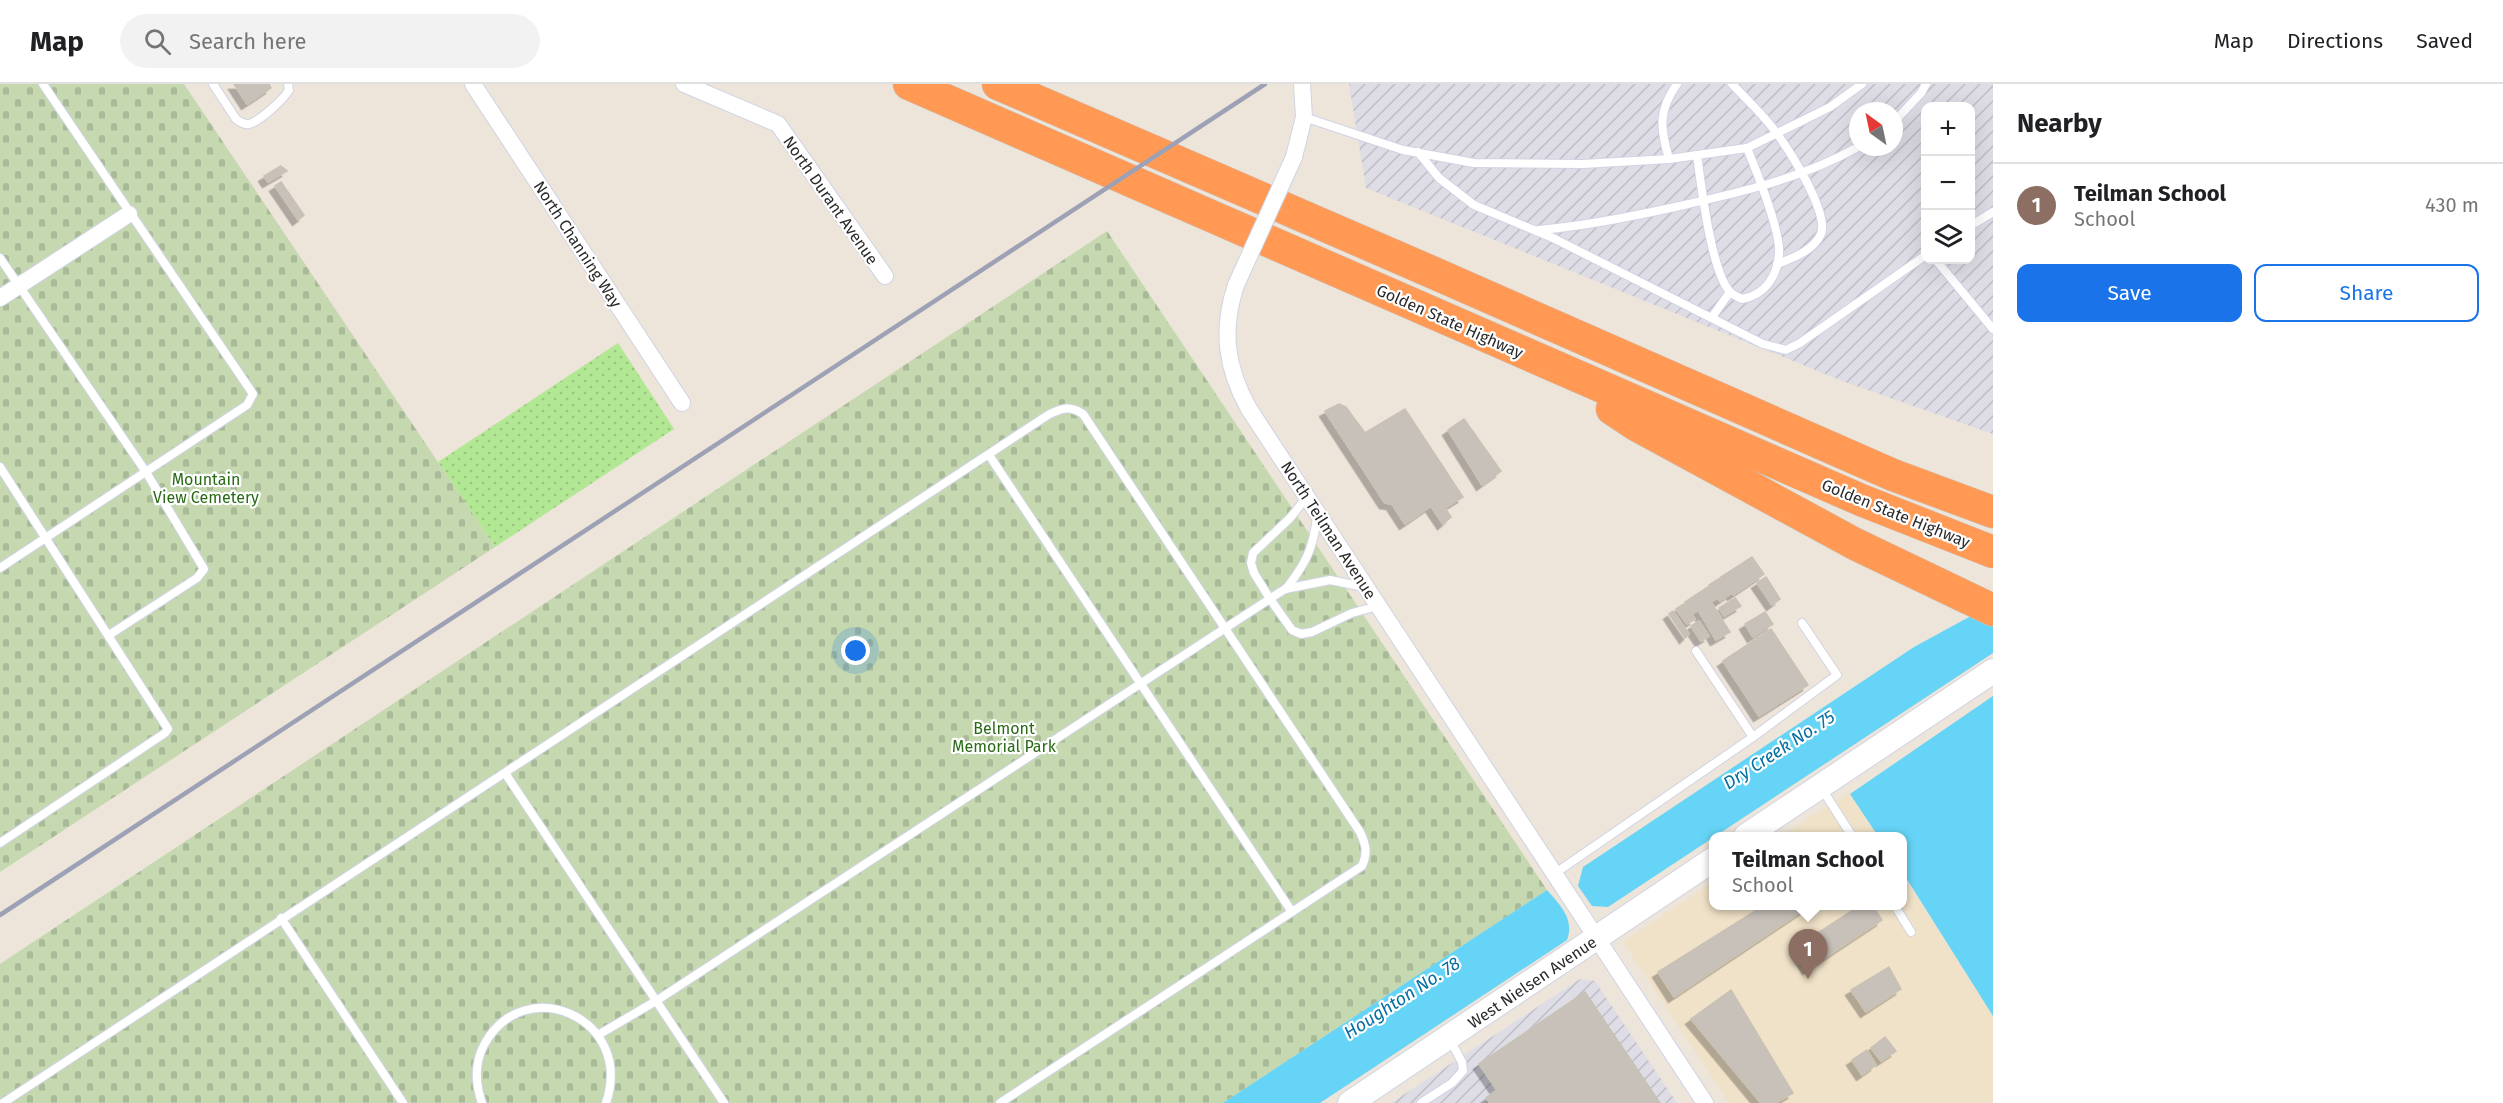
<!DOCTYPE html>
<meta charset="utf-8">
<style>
body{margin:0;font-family:"Fira Sans",sans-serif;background:#f2f2f2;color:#202124}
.controls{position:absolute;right:18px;top:18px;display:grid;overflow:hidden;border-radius:12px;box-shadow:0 6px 24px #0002}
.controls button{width:54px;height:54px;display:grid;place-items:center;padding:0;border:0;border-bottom:2px solid #e0e0e0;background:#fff;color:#202124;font:30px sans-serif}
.compass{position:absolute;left:1849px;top:18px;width:54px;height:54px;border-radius:50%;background:#fff;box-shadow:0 6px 24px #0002;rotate:327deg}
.you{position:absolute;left:856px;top:567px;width:21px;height:21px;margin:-15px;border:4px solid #fff;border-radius:50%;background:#1a73e8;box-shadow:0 0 0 9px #1a73e833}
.badge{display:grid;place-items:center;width:39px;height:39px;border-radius:50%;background:#1a73e8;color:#fff;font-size:20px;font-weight:700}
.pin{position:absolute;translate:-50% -50px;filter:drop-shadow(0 2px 3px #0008)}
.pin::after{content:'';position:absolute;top:32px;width:21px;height:18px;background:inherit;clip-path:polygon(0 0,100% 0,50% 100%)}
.popup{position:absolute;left:1709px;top:748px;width:198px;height:78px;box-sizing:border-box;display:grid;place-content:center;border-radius:12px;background:#fff;filter:drop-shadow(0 2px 4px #0005);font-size:20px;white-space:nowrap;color:#757577}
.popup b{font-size:22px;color:#202124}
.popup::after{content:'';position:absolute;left:50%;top:100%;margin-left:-12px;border:12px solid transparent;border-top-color:#fff}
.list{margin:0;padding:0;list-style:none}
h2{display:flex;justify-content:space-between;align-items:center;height:78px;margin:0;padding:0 24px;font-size:26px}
h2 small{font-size:20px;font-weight:400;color:#757577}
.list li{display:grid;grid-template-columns:39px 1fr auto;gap:18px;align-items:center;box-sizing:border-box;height:84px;padding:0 24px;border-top:2px solid #e0e0e0}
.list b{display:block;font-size:22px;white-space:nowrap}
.list p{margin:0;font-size:20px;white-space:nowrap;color:#757577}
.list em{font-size:20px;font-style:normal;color:#757577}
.actions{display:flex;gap:12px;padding:18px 24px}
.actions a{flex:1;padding:14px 0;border:2px solid #1a73e8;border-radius:12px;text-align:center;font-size:21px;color:#1a73e8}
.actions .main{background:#1a73e8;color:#fff}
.icon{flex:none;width:33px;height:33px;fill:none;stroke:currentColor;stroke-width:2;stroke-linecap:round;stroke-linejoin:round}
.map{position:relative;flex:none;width:1993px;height:1019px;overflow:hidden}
header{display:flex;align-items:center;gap:36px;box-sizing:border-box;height:84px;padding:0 30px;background:#fff;border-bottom:2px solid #e0e0e0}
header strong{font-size:28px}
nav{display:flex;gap:33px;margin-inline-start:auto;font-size:21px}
.search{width:420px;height:54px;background:#f2f2f2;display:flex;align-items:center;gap:15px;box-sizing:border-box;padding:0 21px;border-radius:33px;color:#757577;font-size:22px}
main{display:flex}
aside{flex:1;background:#fff}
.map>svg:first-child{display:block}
</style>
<header>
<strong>Map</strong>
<div class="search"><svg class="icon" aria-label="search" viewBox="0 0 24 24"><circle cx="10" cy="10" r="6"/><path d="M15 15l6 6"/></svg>Search here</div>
<nav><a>Map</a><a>Directions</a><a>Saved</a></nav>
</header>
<main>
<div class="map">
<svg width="1993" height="1019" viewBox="0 0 1993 1019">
<defs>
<pattern id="industrial-furrows" width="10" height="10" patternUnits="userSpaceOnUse" patternTransform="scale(1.5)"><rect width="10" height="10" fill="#dedce5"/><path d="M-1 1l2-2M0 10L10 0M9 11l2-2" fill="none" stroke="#bfbdc5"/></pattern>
<pattern id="grass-dots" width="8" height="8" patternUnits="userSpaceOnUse" patternTransform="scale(1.5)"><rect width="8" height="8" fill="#b2e793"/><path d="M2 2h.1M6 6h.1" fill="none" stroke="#99c67f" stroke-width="1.8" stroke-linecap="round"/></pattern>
<pattern id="cemetery-stones" width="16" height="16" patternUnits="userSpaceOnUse" patternTransform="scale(1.5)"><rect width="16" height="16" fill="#c5d8b0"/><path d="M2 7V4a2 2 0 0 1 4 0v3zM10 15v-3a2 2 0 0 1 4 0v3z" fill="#a9ba98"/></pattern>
<filter id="shadow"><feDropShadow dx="-5.5" dy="5.5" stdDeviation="0" flood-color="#0004"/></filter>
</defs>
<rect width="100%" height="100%" fill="#ede4da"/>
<!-- industrial -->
<g fill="url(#industrial-furrows)" fill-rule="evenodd">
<path d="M1349 0H1993V350L1845 298 1366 104ZM1926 22H1970V176H1926ZM1858 27H1894V63H1858Z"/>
<path d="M1580 895 1595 897 1677 1019H1391Z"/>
</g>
<!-- education -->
<g fill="#f0e2c8">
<path d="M1849 708 1877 752H1782Z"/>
<path d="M1903 791 1993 932V1019H1729L1623 858 1713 798 1714 822H1902Z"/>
</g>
<!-- grass -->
<path fill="url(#grass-dots)" d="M618 259 674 345 495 463 438 378Z"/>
<!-- cemetery -->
<g fill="url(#cemetery-stones)">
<path d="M0 0H184L495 463 0 788Z"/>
<path d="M1107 147 1547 806 1223 1019H0V880Z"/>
</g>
<!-- water -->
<g fill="#66d4f6">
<path d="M1993 520V569L1608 823 1592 822 1578 802 1583 783 1914 563Z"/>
<path d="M1993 612V932L1903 789 1902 752H1878L1850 710Z"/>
<path d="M1547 806C1560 821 1575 835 1567 856L1320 1019H1223Z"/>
</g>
<!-- building -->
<g fill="#c8c1ba" stroke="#c8c1b4" stroke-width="1.5" filter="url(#shadow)">
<path d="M234 0H269L271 4 247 20Z"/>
<path d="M281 82 287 87 268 98 264 92Z"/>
<path d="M281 98 304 131 298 136 275 102Z"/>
<path d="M1339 320 1346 323 1365 349 1405 325 1463 413 1445 424 1451 433 1443 440 1431 422 1405 440 1392 420 1385 419 1325 327Z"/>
<path d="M1464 335 1501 387 1482 401 1448 346Z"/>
<path d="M1752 473 1764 490 1733 511 1721 493Z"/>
<path d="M1766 493 1780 515 1772 521 1757 499Z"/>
<path d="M1720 494 1730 510 1720 517 1709 501Z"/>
<path d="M1708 503 1716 515 1692 530 1685 518Z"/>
<path d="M1735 514 1741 522 1724 532 1719 524Z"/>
<path d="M1711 518 1730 548 1716 556 1698 526Z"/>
<path d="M1684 520 1695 535 1687 540 1676 525Z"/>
<path d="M1673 527 1689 550 1685 554 1669 530Z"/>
<path d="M1765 528 1773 540 1753 553 1745 540Z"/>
<path d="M1699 537 1709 552 1701 557 1691 542Z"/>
<path d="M1771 545 1808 601 1759 632 1723 577Z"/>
<path d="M1763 822H1810L1674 913 1658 888Z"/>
<path d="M1859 822H1873L1882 836 1808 885 1795 864Z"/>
<path d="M1889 883 1901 905 1866 928 1851 906Z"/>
<path d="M1731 906 1793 1009 1776 1019H1761L1691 935Z"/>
<path d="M1585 908 1660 1019H1490L1486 1014 1497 1006 1479 980Z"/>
<path d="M1885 953 1896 967 1881 977 1871 964Z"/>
<path d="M1867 966 1876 981 1862 991 1852 976Z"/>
</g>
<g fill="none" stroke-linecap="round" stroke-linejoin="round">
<defs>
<g id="lane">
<path d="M213 0 236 35C240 38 244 41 249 40 260 37 283 16 289 6L288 0"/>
<path d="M1732 0C1747 16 1765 32 1778 51 1791 69 1829 129 1821 150 1813 167 1793 174 1777 180"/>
<path d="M1304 33 1403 66 1474 79 1583 80 1669 75 1747 64 1830 23 1862 0"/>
<path d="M1894 38 1921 9 1926 0"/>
<path d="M1418 68 1439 94 1474 121 1553 154 1763 260 1786 266 1800 259 1926 171"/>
<path d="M1697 71C1701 100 1711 187 1730 208 1733 211 1738 213 1742 215 1765 211 1777 193 1779 170 1781 149 1756 86 1747 64"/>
<path d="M1669 75C1660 44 1658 27 1677 0"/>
<path d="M1970 142 1993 128"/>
<path d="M1539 146C1585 142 1630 133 1675 123 1738 109 1801 95 1858 63"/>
<path d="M0 174 146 388 204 485 197 494 109 551"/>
<path d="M1936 176 1993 245"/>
<path d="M1712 233 1730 208"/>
<path d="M989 371 1292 828"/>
<path d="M0 383 168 645 165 649 0 759"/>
<path d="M1307 413 1290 434 1253 469 1251 479 1254 489 1270 515 1292 546 1301 550 1312 548 1352 529 1378 522"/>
<path d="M0 484 247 321 253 310 43 0"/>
<path d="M1286 505C1306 479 1313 465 1317 433"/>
<path d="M1753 653 1837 591 1802 539"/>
<path d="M505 689 724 1019"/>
<path d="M1822 705 1852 752"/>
<path d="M1554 790 1753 653 1696 567"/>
<path d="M1895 822 1911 848"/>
<path d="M281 834 403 1019"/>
<path d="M598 951 656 917 1285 505 1330 496 1364 503"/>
<path d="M3 1019 1048 331C1062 324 1070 321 1083 330L1360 748C1366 761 1368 768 1362 782L1000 1019"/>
<path d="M482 1019C475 999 474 980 484 961 523 887 635 933 606 1019"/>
<path d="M1421 1019 1452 999 1463 987 1462 978 1449 954"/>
</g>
<g id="street">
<path d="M473 0 682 319"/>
<path d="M684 0 778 40 885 192"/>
<path d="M1294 73 1304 33 1302 0"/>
<path d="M1236 201C1221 246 1226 284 1249 325L1705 1019"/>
<path d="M0 214 129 130"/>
</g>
<g id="secondary">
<path d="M1746 752 1993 587"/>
<path d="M1350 1019 1714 775"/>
</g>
<g id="highway">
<path d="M909 0 1861 416 1993 468"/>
<path d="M998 0 1427 186 1893 391 1993 428"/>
<path d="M1612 325 1636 341 1855 460 1993 526"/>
</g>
</defs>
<!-- lane casing -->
<use href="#lane" stroke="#d0d4e4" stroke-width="10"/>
<!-- street casing -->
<use href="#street" stroke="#d0d4e4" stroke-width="18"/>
<!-- secondary casing -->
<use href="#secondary" stroke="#d0d4e4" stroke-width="26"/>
<!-- highway casing -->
<use href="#highway" stroke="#c8c8c8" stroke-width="33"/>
<!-- lane -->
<use href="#lane" stroke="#fff" stroke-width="8"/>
<!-- street -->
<use href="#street" stroke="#fff" stroke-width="16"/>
<!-- secondary -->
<use href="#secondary" stroke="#fff" stroke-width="24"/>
<!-- highway -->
<use href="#highway" stroke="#ff9953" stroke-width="32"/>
<!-- rail -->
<path stroke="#9da1b5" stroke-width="4.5" d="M0 831 1265 0"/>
<defs>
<path id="street-bridge" d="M1236 201 1294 73"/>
</defs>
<!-- street-bridge casing -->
<use href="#street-bridge" stroke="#d0d4e4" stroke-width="18" stroke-linecap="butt"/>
<!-- street-bridge -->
<use href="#street-bridge" stroke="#fff" stroke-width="16"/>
</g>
<g text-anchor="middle" stroke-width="4.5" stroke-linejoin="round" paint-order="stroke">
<!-- street labels -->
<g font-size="16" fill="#2a2a2a" stroke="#fff">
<text transform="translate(831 116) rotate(55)" y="6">North Durant Avenue</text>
<text transform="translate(578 160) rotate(57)" y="6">North Channing Way</text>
<text transform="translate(1450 237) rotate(24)" y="6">Golden State Highway</text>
<text transform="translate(1896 429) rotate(22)" y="6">Golden State Highway</text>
<text transform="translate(1329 446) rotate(57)" y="6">North Teilman Avenue</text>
<text transform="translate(1532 898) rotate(-34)" y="6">West Nielsen Avenue</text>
</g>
<!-- park labels -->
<g font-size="16" fill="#296b15" stroke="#fff">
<text x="206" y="401">Mountain<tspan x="206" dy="18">View Cemetery</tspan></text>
<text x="1004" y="650">Belmont<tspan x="1004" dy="18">Memorial Park</tspan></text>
</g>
<!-- water labels -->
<g font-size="18" font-style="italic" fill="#0570a3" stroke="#fff">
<text transform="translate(1779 666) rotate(-33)" y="6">Dry Creek No. 75</text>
<text transform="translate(1402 914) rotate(-33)" y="6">Houghton No. 78</text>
</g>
</g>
</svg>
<div class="controls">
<button>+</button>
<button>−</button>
<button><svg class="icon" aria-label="layers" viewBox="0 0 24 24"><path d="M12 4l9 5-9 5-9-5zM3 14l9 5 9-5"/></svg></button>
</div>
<svg class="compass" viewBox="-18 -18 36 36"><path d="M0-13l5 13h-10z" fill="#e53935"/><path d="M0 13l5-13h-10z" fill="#757577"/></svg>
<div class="you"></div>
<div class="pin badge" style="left:1808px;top:895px;background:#8d6e63">1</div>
<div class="popup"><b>Teilman School</b>School</div>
</div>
<aside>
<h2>Nearby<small></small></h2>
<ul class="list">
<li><span class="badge" style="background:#8d6e63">1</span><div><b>Teilman School</b><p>School</p></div><em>430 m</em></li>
</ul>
<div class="actions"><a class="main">Save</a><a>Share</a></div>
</aside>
</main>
